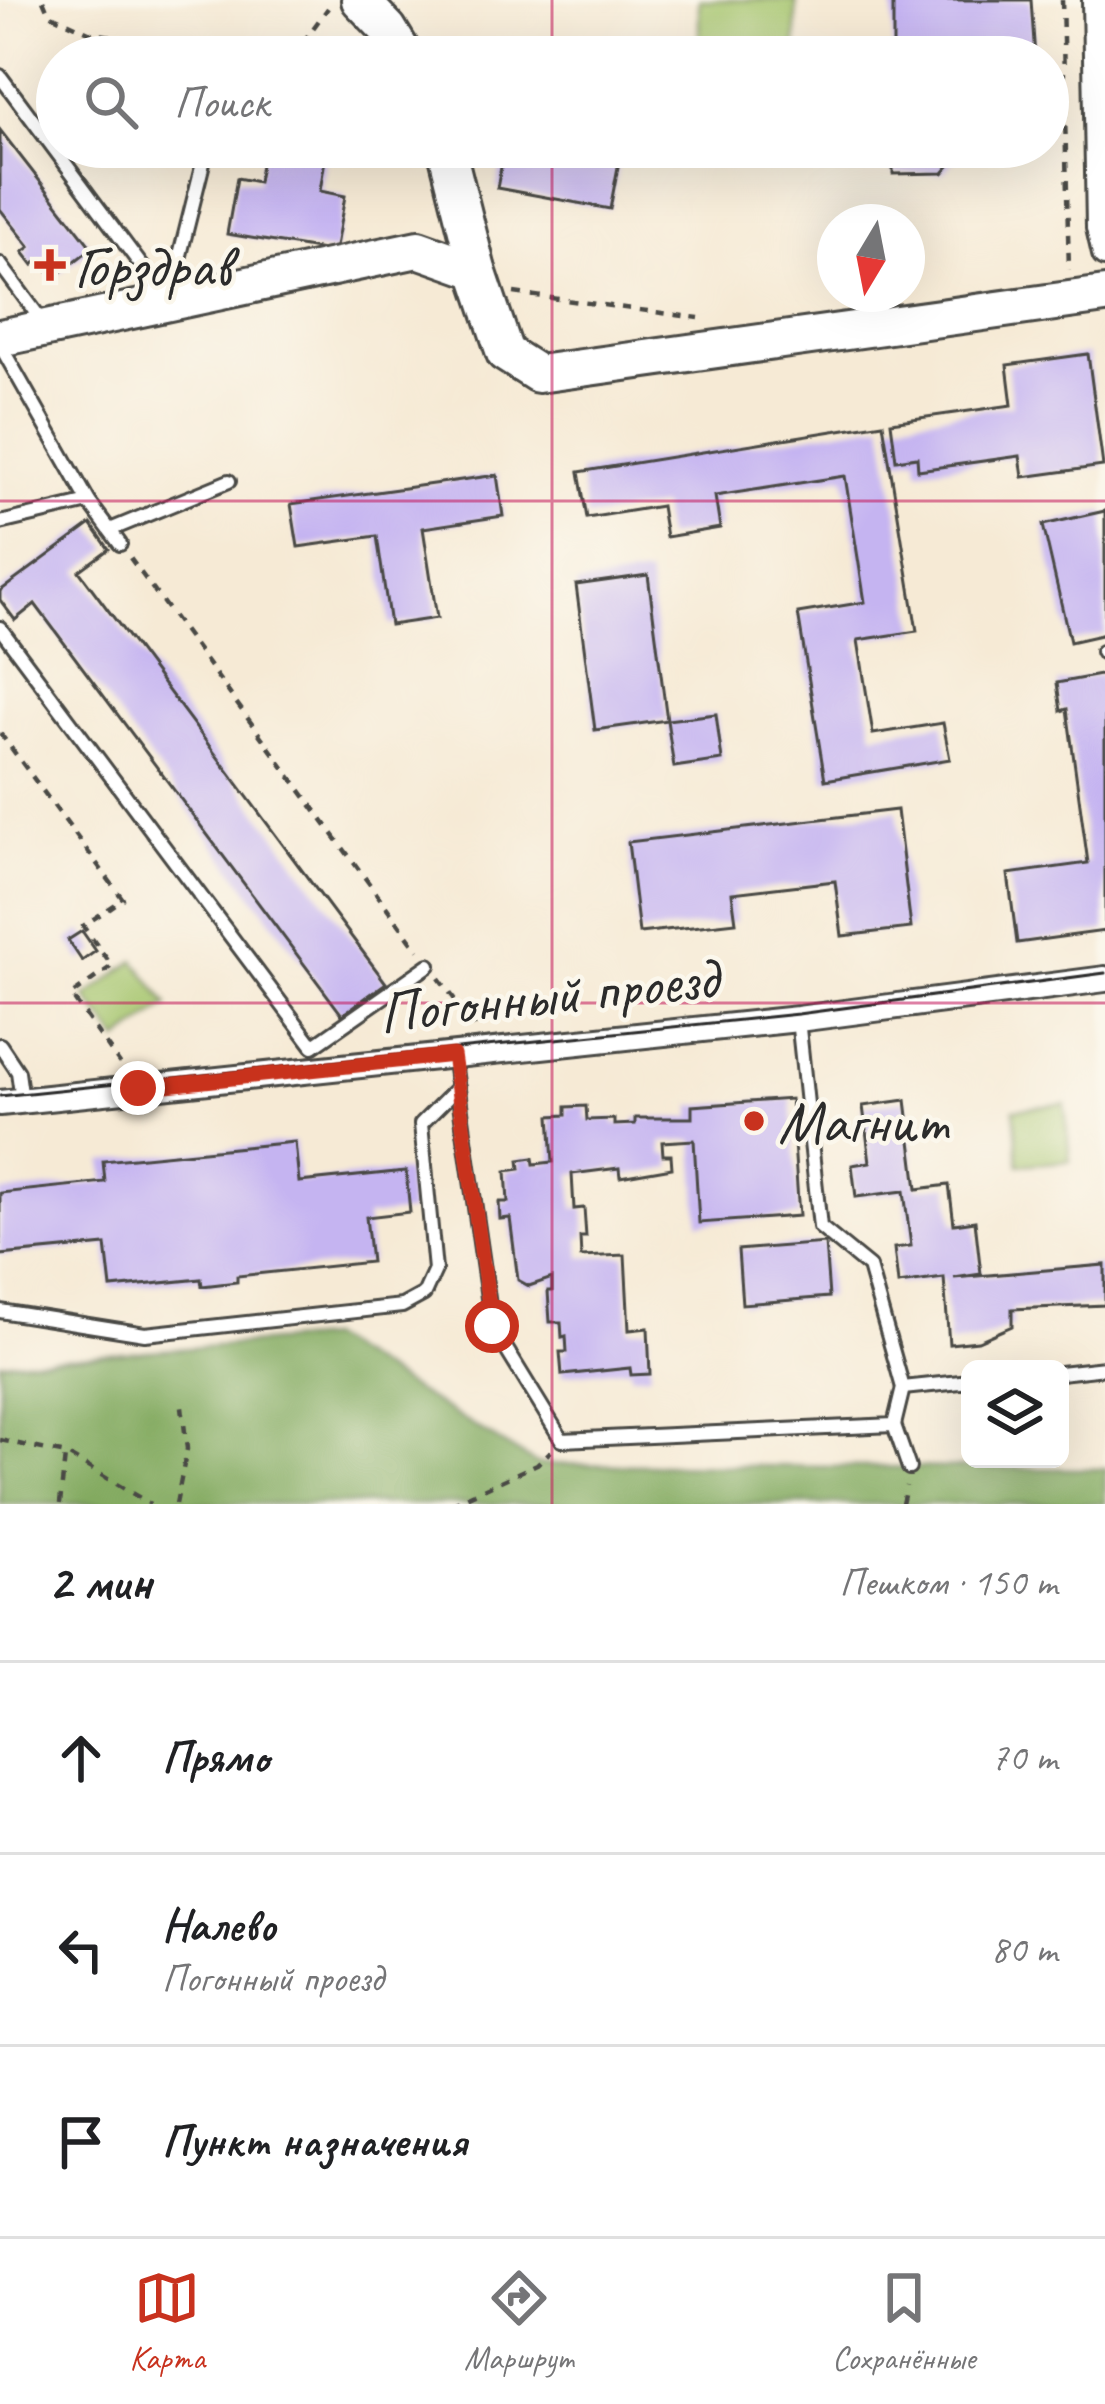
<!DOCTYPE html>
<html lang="ru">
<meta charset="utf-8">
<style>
body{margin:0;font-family:Caveat,sans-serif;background:#f2f2f2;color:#202124}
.controls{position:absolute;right:36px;bottom:36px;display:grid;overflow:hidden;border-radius:18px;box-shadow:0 12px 48px #0002}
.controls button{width:108px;height:108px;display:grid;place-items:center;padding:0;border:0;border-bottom:3px solid #e0e0e0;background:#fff;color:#202124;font:60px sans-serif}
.compass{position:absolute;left:817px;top:204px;width:108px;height:108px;border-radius:50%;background:#fff;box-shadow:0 12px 48px #0002;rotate:190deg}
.stop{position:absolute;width:36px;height:36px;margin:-27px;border:9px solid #c8321e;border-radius:50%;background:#fff}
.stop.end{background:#c8321e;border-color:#fff;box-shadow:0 3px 12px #0008}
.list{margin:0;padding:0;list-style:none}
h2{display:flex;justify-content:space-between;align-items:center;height:156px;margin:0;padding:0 48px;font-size:51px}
h2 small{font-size:39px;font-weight:400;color:#757577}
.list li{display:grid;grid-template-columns:78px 1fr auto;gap:36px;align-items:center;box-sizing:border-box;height:192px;padding:0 48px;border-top:3px solid #e0e0e0}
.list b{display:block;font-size:45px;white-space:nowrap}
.list p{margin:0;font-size:39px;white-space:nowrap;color:#757577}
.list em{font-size:39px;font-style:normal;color:#757577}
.icon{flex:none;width:66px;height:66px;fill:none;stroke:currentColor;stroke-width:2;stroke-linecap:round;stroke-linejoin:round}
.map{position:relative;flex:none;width:1105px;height:1504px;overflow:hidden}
.search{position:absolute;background:#fff;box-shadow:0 12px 48px #0002;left:36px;right:36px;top:36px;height:132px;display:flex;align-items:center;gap:30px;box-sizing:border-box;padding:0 42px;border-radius:66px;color:#757577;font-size:45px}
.sheet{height:732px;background:#fff}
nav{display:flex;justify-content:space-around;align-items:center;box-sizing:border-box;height:168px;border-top:3px solid #e0e0e0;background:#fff;font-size:33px;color:#757577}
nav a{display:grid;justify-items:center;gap:6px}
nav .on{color:#c8321e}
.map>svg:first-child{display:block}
</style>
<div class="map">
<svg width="1105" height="1504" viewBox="0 0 1105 1504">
<rect width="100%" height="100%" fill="#fbf7ec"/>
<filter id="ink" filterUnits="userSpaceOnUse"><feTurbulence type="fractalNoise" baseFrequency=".00833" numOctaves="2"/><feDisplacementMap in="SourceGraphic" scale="24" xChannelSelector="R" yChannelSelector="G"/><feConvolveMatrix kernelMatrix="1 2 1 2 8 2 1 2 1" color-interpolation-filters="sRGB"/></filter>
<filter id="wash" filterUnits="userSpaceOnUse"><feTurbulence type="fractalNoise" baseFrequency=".004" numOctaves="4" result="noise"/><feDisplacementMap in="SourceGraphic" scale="48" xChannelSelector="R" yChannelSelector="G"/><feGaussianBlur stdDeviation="2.7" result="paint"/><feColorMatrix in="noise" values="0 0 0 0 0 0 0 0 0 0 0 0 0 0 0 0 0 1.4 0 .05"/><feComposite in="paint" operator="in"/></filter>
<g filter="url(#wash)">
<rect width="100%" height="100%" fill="#f6ead5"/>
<!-- green -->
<g fill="#a4c46c" stroke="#68784c" stroke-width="3">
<rect x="699" y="0" width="97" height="57"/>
<path d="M135 960 168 1005 119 1041 86 997Z"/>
<path d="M1065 1104 1070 1161 1019 1165 1014 1109Z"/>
</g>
<!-- forest -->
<path fill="#83aa60" stroke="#576a46" stroke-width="3" d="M327 1338 537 1464 1105 1469V1504H0V1362Z"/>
<g id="blocks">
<!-- building -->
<g fill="#c5b4f1">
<path d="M893 0H1031L1035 57H893Z"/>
<path d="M0 130 92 248 53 278 39 260 33 265 23 252 30 247 0 209Z"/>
<path d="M264 147H327L320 191 345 196 335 252 227 234 237 178 258 182Z"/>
<path d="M505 147H599L621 151 610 209 497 188Z"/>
<path d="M893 147H966L943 173 893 174Z"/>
<path d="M1088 354 1103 466 1023 477 1020 456 918 470 917 457 896 460 891 422 1012 405 1007 365Z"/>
<path d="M883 423 917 631 858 640 873 734 943 723 950 759 825 780 798 613 865 602 845 476 715 496 720 528 666 537 661 506 587 518 579 472Z"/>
<path d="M497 475 503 516 423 528 437 618 390 625 377 536 298 547 291 504Z"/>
<path d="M1105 511V634L1070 642 1043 525Z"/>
<path d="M91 524 109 549 79 571 386 983 342 1015 35 604 15 620 0 600V591Z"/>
<path d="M648 575 667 720 595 730 576 585Z"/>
<path d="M1105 674V931L1017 943 1008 874 1088 863 1067 709 1061 711 1057 683Z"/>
<path d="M716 714 722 760 674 767 667 720Z"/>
<path d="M897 810 911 928 842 936 835 881 732 893 736 922 639 933 628 842Z"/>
<path d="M82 931 96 951 82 961 68 940Z"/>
<path d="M791 1099 799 1216 699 1223 694 1140 662 1142 663 1155H671L672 1168 620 1177 619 1168 572 1174 574 1209 584 1208 586 1237H580L581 1257 625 1255 629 1330 648 1328 650 1374 631 1375 630 1368 562 1375 560 1352H567L566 1336 562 1337 561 1322H550L548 1291H552V1278L529 1286 518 1280 510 1218 500 1219 499 1202H508L506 1171 520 1169 519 1160 533 1158 534 1164 553 1162 550 1116 566 1115V1107L586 1106 587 1120 614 1119V1125L635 1124V1118H692V1106Z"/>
<path d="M906 1100 917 1189 949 1185 954 1224 975 1221 981 1274 954 1278 1105 1265V1305L1012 1309V1326L978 1341 949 1344 944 1278 898 1284 894 1248 911 1246 904 1191 856 1197 852 1165 870 1162 863 1106Z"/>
<path d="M295 1142 299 1182 406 1171 410 1212 366 1217 371 1262 237 1276V1282L202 1286 201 1279 111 1288 106 1245 0 1255V1193L105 1182 103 1161Z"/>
<path d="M825 1243 829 1297 742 1304 738 1250Z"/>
</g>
</g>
</g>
<g filter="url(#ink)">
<use href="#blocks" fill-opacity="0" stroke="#494844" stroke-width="3"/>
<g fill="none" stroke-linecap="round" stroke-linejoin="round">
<defs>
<g id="lane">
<path d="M0 76 164 296"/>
<path d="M0 264 42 321"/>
<path d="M170 295 207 147"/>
<path d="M0 345 89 502 120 544"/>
<path d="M0 523 89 502"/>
<path d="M110 530 229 481"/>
<path d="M0 628 313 1046 429 965"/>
<path d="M1102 652H1105"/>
<path d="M798 1019 820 1227 869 1267 903 1388 970 1381"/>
<path d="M0 1045 18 1072 22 1100"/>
<path d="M453 1055 492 1326 562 1440 894 1425 903 1388"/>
<path d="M0 1311 145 1334 402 1306 424 1294 435 1270 421 1124 458 1087"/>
<path d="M1060 1373 1105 1368"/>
<path d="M894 1425 909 1468"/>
</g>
<g id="street">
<path d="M1095 0 1099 228 1105 254"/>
<path d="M0 1103 798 1019 1105 979"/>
</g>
<g id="secondary">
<path d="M360 0 388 29 405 57"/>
<path d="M446 147 477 270"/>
<path d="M0 338 418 249 477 270 505 353 538 374 1105 295"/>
</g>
</defs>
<!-- lane casing -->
<use href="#lane" stroke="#494844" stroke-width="18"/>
<!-- street casing -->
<use href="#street" stroke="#494844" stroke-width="30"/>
<!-- secondary casing -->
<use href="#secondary" stroke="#494844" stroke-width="42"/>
<!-- path -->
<g stroke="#494844" stroke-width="4.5" stroke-dasharray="9 9" stroke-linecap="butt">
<path d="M43 0 49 14 91 33 256 57"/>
<path d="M1062 0 1069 270"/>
<path d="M433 50 470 57"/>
<path d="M292 57 328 8"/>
<path d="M514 293 699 318"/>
<path d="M130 558 418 950"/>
<path d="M0 733 123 899 83 926 112 966 71 995 120 1064"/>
<path d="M439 978 475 1027"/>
<path d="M0 1440 66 1454 150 1504"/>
<path d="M60 1504 65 1456"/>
<path d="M176 1504 187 1449 181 1398"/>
<path d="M451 1504 537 1464 551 1451"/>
<path d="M902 1504 906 1486"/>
</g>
<!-- lane -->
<use href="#lane" stroke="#fff" stroke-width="12"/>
<!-- street -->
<use href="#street" stroke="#fff" stroke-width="24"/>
<!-- secondary -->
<use href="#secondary" stroke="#fff" stroke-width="36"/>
<!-- tram -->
<path stroke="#2b2b2b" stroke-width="3" d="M0 1096 798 1014 1105 973"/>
</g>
</g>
<g fill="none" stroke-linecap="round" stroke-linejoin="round" filter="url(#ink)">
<!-- route -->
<path stroke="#c8321e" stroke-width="15" d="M138 1088 453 1055 492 1326"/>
</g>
<!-- grid -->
<path fill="none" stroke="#c2185b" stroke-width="3" stroke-opacity="0.55" d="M552 0V57M552 147V1504M0 501H1105M0 1003H1105"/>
<!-- markers -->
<g fill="#c8321e" stroke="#fbf7ec" stroke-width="4.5">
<path d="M44 247h12v12h12v12h-12v12h-12v-12h-12v-12h12z"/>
<circle cx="754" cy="1121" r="12"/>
</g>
<g text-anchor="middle" stroke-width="9" stroke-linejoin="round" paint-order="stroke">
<!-- poi labels -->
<g font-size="60" fill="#2b2b2b" stroke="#fbf7ec" text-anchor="start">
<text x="74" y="286">Горздрав</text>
<text x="778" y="1142">Магнит</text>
</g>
<!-- street labels -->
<g font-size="60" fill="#2b2b2b" stroke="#fbf7ec">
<text transform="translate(548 994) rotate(-6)" y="21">Погонный проезд</text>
</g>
</g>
</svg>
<div class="controls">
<button><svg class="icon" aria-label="layers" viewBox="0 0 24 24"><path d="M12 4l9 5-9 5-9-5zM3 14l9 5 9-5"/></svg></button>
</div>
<svg class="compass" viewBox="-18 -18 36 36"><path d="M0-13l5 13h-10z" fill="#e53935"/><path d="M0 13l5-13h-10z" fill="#757577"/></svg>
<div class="stop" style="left:492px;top:1326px"></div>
<div class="stop end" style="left:138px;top:1088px"></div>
<div class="search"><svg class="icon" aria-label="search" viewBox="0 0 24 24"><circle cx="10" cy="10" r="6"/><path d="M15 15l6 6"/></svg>Поиск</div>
</div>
<section class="sheet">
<h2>2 мин<small>Пешком · 150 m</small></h2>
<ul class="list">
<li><svg class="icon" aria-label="ahead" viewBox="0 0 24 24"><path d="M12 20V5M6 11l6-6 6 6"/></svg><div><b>Прямо</b></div><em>70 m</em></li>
<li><svg class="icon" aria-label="left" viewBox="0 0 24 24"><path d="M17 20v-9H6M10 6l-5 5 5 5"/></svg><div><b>Налево</b><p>Погонный проезд</p></div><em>80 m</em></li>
<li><svg class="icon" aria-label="arrive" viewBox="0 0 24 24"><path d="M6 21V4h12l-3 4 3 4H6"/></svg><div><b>Пункт назначения</b></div></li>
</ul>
</section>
<nav>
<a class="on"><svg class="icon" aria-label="map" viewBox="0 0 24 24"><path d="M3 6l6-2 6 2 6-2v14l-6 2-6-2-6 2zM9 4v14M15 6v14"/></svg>Карта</a>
<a><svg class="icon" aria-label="directions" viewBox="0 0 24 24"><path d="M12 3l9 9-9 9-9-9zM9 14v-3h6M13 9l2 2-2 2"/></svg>Маршрут</a>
<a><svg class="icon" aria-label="saved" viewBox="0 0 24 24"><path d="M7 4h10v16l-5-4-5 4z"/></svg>Сохранённые</a>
</nav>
